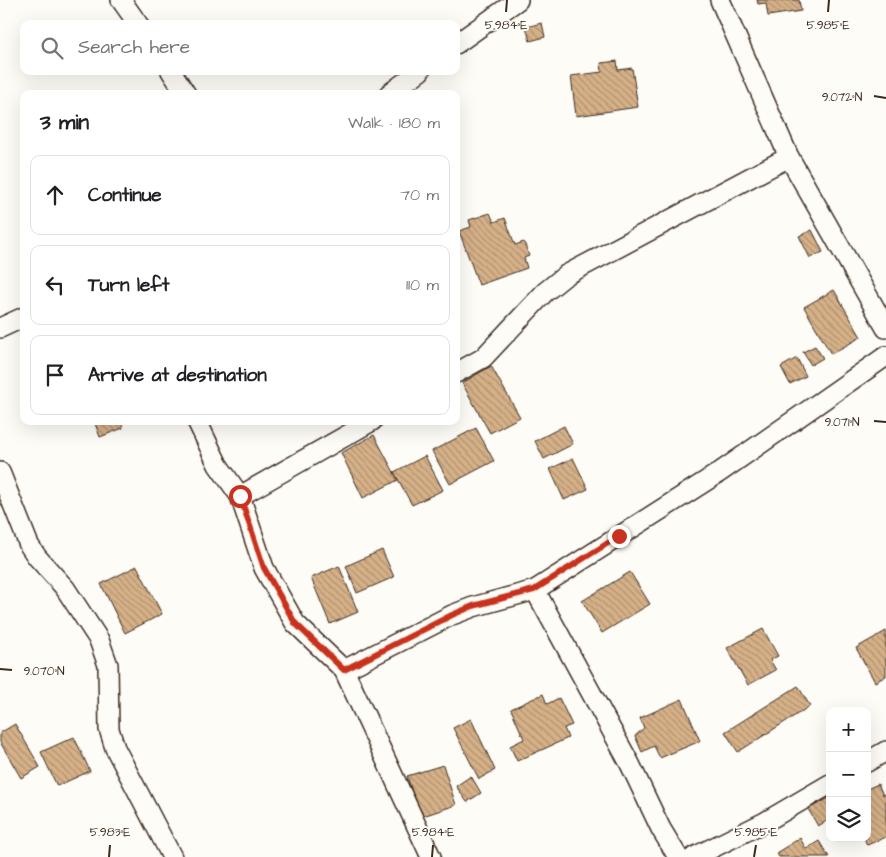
<!DOCTYPE html>
<meta charset="utf-8">
<style>
body{margin:0;font-family:"Architects Daughter",sans-serif;background:#f6f6f6;color:#202124}
.controls{position:absolute;right:15px;bottom:15px;display:grid;overflow:hidden;border-radius:10px;box-shadow:0 5px 20px #0002}
.controls button{width:45px;height:45px;display:grid;place-items:center;padding:0;border:0;border-bottom:1px solid #e0e0e0;background:#fff;color:#202124;font:25px sans-serif}
.stop{position:absolute;width:15px;height:15px;margin:-11px;border:4px solid #c8321e;border-radius:50%;background:#fff}
.stop.end{background:#c8321e;border-color:#fff;box-shadow:0 1px 5px #0008}
.list{margin:0;padding:0;list-style:none}
h2{display:flex;justify-content:space-between;align-items:center;height:65px;margin:0;padding:0 20px;font-size:21px}
h2 small{font-size:16px;font-weight:400;color:#757577}
.list li{display:grid;grid-template-columns:32px 1fr auto;gap:15px;align-items:center;box-sizing:border-box;height:80px;margin:0 10px 10px;padding:0 10px;border:1px solid #e0e0e0;border-radius:10px}
.list b{display:block;font-size:19px;white-space:nowrap}
.list em{font-size:16px;font-style:normal;color:#757577}
.icon{flex:none;width:28px;height:28px;fill:none;stroke:currentColor;stroke-width:2;stroke-linecap:round;stroke-linejoin:round}
.map{position:relative;flex:none;width:886px;height:857px;overflow:hidden}
.search{position:absolute;background:#fff;box-shadow:0 5px 20px #0002;left:20px;top:20px;width:440px;height:55px;display:flex;align-items:center;gap:12px;box-sizing:border-box;padding:0 18px;border-radius:10px;color:#757577;font-size:19px}
.panel{position:absolute;background:#fff;box-shadow:0 5px 20px #0002;left:20px;top:90px;width:440px;height:335px;border-radius:10px}
.map>svg:first-child{display:block}
</style>
<div class="map">
<svg width="886" height="857" viewBox="0 0 886 857">
<defs>
<pattern id="building-back-hatch" width="6" height="6" patternUnits="userSpaceOnUse" patternTransform="scale(1.25)"><rect width="6" height="6" fill="#d6b188"/><path d="M-1 5l2 2M0 0l6 6M5-1l2 2" fill="none" stroke="#af906f"/></pattern>
</defs>
<rect width="100%" height="100%" fill="#fdfcf7"/>
<filter id="ink" filterUnits="userSpaceOnUse"><feTurbulence type="fractalNoise" baseFrequency=".02" numOctaves="2"/><feDisplacementMap in="SourceGraphic" scale="10" xChannelSelector="R" yChannelSelector="G"/><feConvolveMatrix kernelMatrix="1 2 1 2 8 2 1 2 1" color-interpolation-filters="sRGB"/></filter>
<g filter="url(#ink)">
<!-- building -->
<g fill="url(#building-back-hatch)" stroke="#3b2a1e">
<path d="M757 0H799L801 11 768 16 766 3 758 4Z"/>
<path d="M542 23 545 37 530 41 526 27Z"/>
<path d="M617 61 618 70 632 68 638 107 576 116 571 76 602 72 601 63Z"/>
<path d="M490 213 494 222 505 218 515 245 524 242 529 256 524 258 527 268 479 285 459 231 471 227 469 220Z"/>
<path d="M812 230 823 252 810 258 799 236Z"/>
<path d="M834 290 861 337 831 354 804 307Z"/>
<path d="M815 346 823 358 811 365 803 352Z"/>
<path d="M797 358 806 376 790 384 781 367Z"/>
<path d="M491 366 520 417 490 433 462 383Z"/>
<path d="M94 421H121L123 428 100 437Z"/>
<path d="M564 426 573 444 544 459 535 441Z"/>
<path d="M476 428 494 461 450 484 432 451Z"/>
<path d="M374 435 398 480 363 498 341 453Z"/>
<path d="M425 456 443 490 412 505 394 472Z"/>
<path d="M573 458 588 489 564 500 550 469Z"/>
<path d="M382 550 394 577 357 593 346 566Z"/>
<path d="M137 566 162 614 125 633 101 584Z"/>
<path d="M339 566 358 612 330 624 311 578Z"/>
<path d="M630 572 650 604 602 633 582 601Z"/>
<path d="M763 629 778 656 770 660 776 670 748 685 727 648Z"/>
<path d="M886 631V676L875 682 856 648Z"/>
<path d="M798 686 810 706 738 752 725 732Z"/>
<path d="M543 694 547 704 559 698 572 725 564 728 568 738 517 761 510 746 524 739 511 709Z"/>
<path d="M682 699 700 741 660 758 654 746 642 752 635 736 644 728 640 718Z"/>
<path d="M471 719 495 770 479 779 453 728Z"/>
<path d="M15 724 40 767 21 778 0 742V733Z"/>
<path d="M74 737 90 771 57 786 41 752Z"/>
<path d="M443 765 456 805 420 817 407 776Z"/>
<path d="M471 776 481 793 467 802 456 786Z"/>
<path d="M878 784 883 795 886 794V837L867 845 864 838H867V789Z"/>
<path d="M829 798 830 819 818 826 808 809Z"/>
<path d="M800 838 806 849 819 841 829 857H779L776 853Z"/>
</g>
<g fill="none" stroke-linecap="round" stroke-linejoin="round">
<defs>
<g id="minor">
<path d="M121 0 138 24"/>
<path d="M720 0 789 157 886 328"/>
<path d="M456 44 518 0"/>
<path d="M171 71 186 94"/>
<path d="M389 94 420 71"/>
<path d="M0 328 24 317"/>
<path d="M456 373 483 358 545 292 566 275 789 157"/>
<path d="M197 421 218 465 240 496 372 421"/>
<path d="M0 472 29 545 37 557 65 588 99 640 108 665 109 729 115 748 172 857"/>
<path d="M240 496 264 568 295 623 344 670 431 857"/>
<path d="M344 670 452 615 473 607 535 590"/>
<path d="M867 762 886 751"/>
<path d="M678 857 661 829 630 764 535 590 720 472 886 356"/>
<path d="M694 857 765 822 830 784"/>
</g>
</defs>
<!-- minor casing -->
<use href="#minor" stroke="#3b2a1e" stroke-width="22"/>
<!-- minor -->
<use href="#minor" stroke="#fdfcf7" stroke-width="19"/>
</g>
</g>
<g fill="none" stroke-linecap="round" stroke-linejoin="round" filter="url(#ink)">
<!-- route -->
<path stroke="#c8321e" stroke-width="6" d="M240 496 264 568 295 623 344 670 452 615 473 606 534 590 619 536"/>
</g>
<!-- ticks -->
<path fill="none" stroke="#3b2a1e" stroke-width="2" d="M506 12 507 0M828 12 829 0M874 96 886 98M874 421 886 422M0 669 12 670M109 857 110 845M432 857 433 845M754 857 756 845"/>
<g font-size="12" text-anchor="middle" fill="#3b2a1e" stroke="#fdfcf7" stroke-width="4" stroke-linejoin="round" paint-order="stroke">
<text x="506" y="29">5.984°E</text>
<text x="828" y="29">5.985°E</text>
<text x="842" y="101">9.072°N</text>
<text x="842" y="426">9.071°N</text>
<text x="44" y="675">9.070°N</text>
<text x="110" y="836">5.983°E</text>
<text x="433" y="836">5.984°E</text>
<text x="756" y="836">5.985°E</text>
</g>
</svg>
<div class="controls">
<button>+</button>
<button>−</button>
<button><svg class="icon" aria-label="layers" viewBox="0 0 24 24"><path d="M12 4l9 5-9 5-9-5zM3 14l9 5 9-5"/></svg></button>
</div>
<div class="stop" style="left:240px;top:496px"></div>
<div class="stop end" style="left:619px;top:536px"></div>
<div class="search"><svg class="icon" aria-label="search" viewBox="0 0 24 24"><circle cx="10" cy="10" r="6"/><path d="M15 15l6 6"/></svg>Search here</div>
<section class="panel">
<h2>3 min<small>Walk · 180 m</small></h2>
<ul class="list">
<li><svg class="icon" aria-label="ahead" viewBox="0 0 24 24"><path d="M12 20V5M6 11l6-6 6 6"/></svg><div><b>Continue</b></div><em>70 m</em></li>
<li><svg class="icon" aria-label="left" viewBox="0 0 24 24"><path d="M17 20v-9H6M10 6l-5 5 5 5"/></svg><div><b>Turn left</b></div><em>110 m</em></li>
<li><svg class="icon" aria-label="arrive" viewBox="0 0 24 24"><path d="M6 21V4h12l-3 4 3 4H6"/></svg><div><b>Arrive at destination</b></div></li>
</ul>
</section>
</div>
